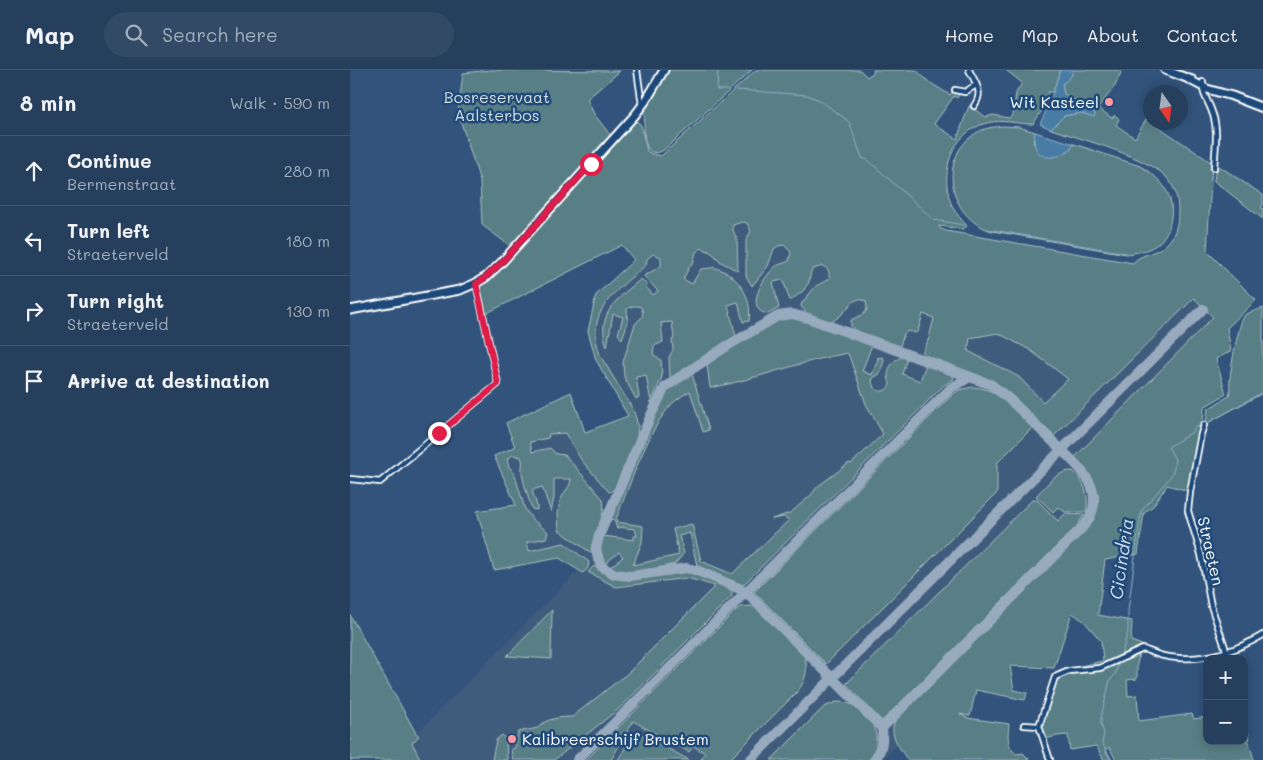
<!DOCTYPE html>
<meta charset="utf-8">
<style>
body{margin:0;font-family:Mali,sans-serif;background:#324a66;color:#f1f3f6}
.controls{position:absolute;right:15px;bottom:15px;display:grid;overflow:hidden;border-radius:10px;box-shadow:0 2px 12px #0003}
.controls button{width:45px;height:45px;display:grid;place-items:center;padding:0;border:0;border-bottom:1px solid #425872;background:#263f5d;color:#f1f3f6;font:25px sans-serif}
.compass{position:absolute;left:793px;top:15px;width:45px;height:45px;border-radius:50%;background:#263f5d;box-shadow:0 2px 12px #0003;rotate:166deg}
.stop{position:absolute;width:15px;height:15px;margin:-11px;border:4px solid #e11d48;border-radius:50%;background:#fff}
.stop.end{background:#e11d48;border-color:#fff;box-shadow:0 1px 5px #0008}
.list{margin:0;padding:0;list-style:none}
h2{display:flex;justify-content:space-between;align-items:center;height:65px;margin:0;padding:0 20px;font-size:21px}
h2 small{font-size:16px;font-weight:400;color:#a4afbc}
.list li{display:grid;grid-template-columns:32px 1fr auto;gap:15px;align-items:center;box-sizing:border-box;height:70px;padding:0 20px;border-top:1px solid #425872}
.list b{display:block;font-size:19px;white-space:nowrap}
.list p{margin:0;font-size:16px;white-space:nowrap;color:#a4afbc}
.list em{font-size:16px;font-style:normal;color:#a4afbc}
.icon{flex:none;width:28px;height:28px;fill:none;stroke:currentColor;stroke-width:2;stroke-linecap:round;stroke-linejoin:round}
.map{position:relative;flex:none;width:913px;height:690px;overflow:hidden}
header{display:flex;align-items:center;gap:30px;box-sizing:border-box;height:70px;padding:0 25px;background:#263f5d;border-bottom:1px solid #425872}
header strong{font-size:24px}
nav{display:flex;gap:28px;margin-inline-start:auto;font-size:18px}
.search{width:350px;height:45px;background:#324a66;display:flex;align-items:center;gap:12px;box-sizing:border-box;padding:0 18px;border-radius:28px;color:#a4afbc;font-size:19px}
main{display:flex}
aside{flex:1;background:#263f5d}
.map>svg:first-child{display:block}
</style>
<header>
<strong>Map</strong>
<div class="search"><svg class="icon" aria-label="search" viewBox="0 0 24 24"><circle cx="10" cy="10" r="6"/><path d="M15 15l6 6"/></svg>Search here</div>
<nav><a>Home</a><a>Map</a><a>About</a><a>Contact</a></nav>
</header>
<main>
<aside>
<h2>8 min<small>Walk · 590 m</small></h2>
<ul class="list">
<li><svg class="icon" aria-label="ahead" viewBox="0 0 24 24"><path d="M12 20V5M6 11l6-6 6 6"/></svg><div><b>Continue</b><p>Bermenstraat</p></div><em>280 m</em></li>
<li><svg class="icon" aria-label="left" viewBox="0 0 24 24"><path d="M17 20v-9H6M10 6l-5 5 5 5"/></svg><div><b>Turn left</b><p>Straeterveld</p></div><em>180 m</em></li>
<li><svg class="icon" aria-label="right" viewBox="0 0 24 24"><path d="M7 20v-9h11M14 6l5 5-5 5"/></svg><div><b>Turn right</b><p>Straeterveld</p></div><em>130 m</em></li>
<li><svg class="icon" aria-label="arrive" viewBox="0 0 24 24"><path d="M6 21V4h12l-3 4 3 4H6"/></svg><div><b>Arrive at destination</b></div></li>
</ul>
</aside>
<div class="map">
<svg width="913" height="690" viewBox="0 0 913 690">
<rect width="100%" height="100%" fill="#32547c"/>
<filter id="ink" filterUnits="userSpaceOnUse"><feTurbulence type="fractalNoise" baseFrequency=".02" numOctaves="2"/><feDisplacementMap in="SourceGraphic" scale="10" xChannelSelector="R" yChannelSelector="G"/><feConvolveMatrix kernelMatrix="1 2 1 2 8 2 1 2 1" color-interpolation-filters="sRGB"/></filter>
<g filter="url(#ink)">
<!-- built -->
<path fill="#405b7d" d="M318 79H507L576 155 596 161 783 193 786 189 906 228V230L877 258 881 281 866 289 876 324 854 337 853 354 851 355 839 421 817 415 803 436 794 443 788 484 755 490 747 545 722 543 704 598 660 595 559 665 531 690H0V545L67 663 229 500 209 488 144 500 127 441 166 435 144 386 165 377 156 353 195 334 245 397 280 349 246 290 238 261 246 225 314 164 298 96Z"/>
<!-- green -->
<g fill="#587f85" stroke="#acbfc2" fill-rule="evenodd">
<path d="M141 0 270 1 237 29 244 44 261 66 163 178 132 155 130 111 108 43 113 3Z"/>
<path d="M318 0H402L314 80C292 92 293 60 295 46L290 42 304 24Z"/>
<path d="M406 0H510L517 7 524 2 523 0H566L579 12 600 25 603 21 610 24 607 28 604 26 584 54 607 69 619 36 636 47 643 45 659 48 663 45 666 23 672 13 656 0H710L703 22H698L691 42 683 54C667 54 652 49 637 53 600 62 588 106 603 138 607 145 612 150 617 156L613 159 589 156V158L596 161 783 193C789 183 812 184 821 169 827 160 828 150 828 140 828 128 825 117 817 108 801 88 728 68 701 59L714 46 732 43 744 47 743 41 714 24 712 14 722 5V0H772L765 16 748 38 762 48 765 45 769 49 766 55 785 68 797 48 800 52 803 53 862 93 857 181 906 230 877 258 881 281 866 289 876 324 854 337 853 354 851 355 839 421 817 415 803 436 794 443 788 484 755 490 748 545 782 551 781 571 792 575V578L752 596 707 604 710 601 752 591 753 589 751 571 734 551 722 543 704 598 660 596 664 620 677 623 675 630 626 620 620 646 610 644 617 648 659 654C658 666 656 676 666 684L673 683 680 690H557C550 677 537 664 546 649L742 453C757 423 744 409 724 388L863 247 844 228 704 366 662 326 644 311 572 284 579 268 584 248 573 244 568 261 566 263 558 261 554 264 550 276 504 260 501 256V250L515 243 517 239 516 231 509 229 504 231 491 245 483 251C471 251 457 247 451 236L452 233 466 216 479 209C480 203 479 199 473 196L463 199 461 202 459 212 453 221 440 231 433 210 423 212 429 238 418 244C392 240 415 203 428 195 431 194 435 193 439 191L441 182 434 175 428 176 424 179 418 196 402 216 396 206V170L401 161 397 153 392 152 383 155V160L387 169 388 201 371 192 362 183 352 178 346 182 343 194H341L333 209 342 214 351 199C355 199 362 197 366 198 388 205 403 227 399 251L393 252 388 232 378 235 386 267 320 308 319 287 323 280 322 270 324 269 322 252 311 253 313 272 304 276 303 284 311 290 312 307 301 333 296 305 286 307 289 327 286 329 274 307 273 292 285 254 292 247 293 242 291 237C285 235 282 236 277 239L278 252 272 269 268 264 273 247 263 244 257 277C245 244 268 228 291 209L297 215 296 217 303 225 308 221 294 206 311 196V187L303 184 297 189 296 195C266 221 233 242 251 287L284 341 288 356 287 367 264 420 259 422 232 391 215 363 199 364 198 368 180 372 182 382 200 378 206 384 215 385 253 429C257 448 241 464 241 483L209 460C208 449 207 437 212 427 215 420 220 418 221 409H204V428L201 442 192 417 182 420 187 436V440L182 439C178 427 174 415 172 403 171 397 174 393 171 387L163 385 157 389 159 397 164 402 175 439 182 449 198 462 196 468 177 472 179 481 214 473 239 492 238 498 233 503 209 488 144 500 127 441 166 435 144 386 165 377 156 353 221 322 235 362 278 346 246 290 238 261 246 225 284 190 272 175 135 244 129 215 285 49 291 55 297 81 302 84 311 86ZM648 263 680 280 718 309 693 332 669 307 618 281 620 268Z"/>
<path d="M654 56 669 57 685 62 683 73 719 82 724 74 790 96C813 109 826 127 820 153 818 162 813 170 806 175 797 181 786 183 776 184L642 161C597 148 587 85 628 62 637 57 645 57 654 56Z"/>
<path d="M866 94 913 125V135L911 138 913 139V149L864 111Z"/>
<path d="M913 238V322L856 354 858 339 879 326C881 320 879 316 880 310 880 301 889 250 895 245 899 242 908 240 913 238Z"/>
<path d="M435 248 449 249 522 275 512 301 522 305 528 289 527 288 533 287 534 290 530 304 523 308 522 312 524 318C530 323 536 322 540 315 540 312 538 309 538 306 538 296 546 285 557 288L552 304 570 311 576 294 602 304 604 309 593 316 578 331 393 515 347 496 340 463 329 466 334 483 325 494C305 498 277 509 260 497L273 487 269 482 256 493 254 492 250 477 253 466 284 470V466H287L285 459 267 457V459L264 450 261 449 313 326 320 318 342 304 359 360 353 362 340 321C333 325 327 329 321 335 299 358 279 417 266 449L267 452 293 456 292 472 283 495 329 485 323 459 342 454 351 491 382 504 439 450 434 447 422 449 440 443 445 439 462 424 467 417 499 393 501 394 533 364 516 334 498 283C451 291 407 309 360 318L357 294 422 252Z"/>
<path d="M622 317C650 318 664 340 682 358L647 393V423L476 594 404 522 602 325 609 320Z"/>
<path d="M723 401C734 412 740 425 736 442H715L708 437 703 442 686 426C697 415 706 401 723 401Z"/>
<path d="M683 429H686L708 451 715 444 734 445 727 456 532 651 496 614Z"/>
<path d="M244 496 262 508 273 510 331 502 340 503 382 519V526L270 638 204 690H163L161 679 165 678 168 662 188 658C195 648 212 647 222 647L278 603 365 516 337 508 266 517 238 502Z"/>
<path d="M401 536 411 540 451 580C460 594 457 611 446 623L379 690H353L351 689 355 683 343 676 339 682 283 651 261 690H236L387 539 391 537Z"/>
<path d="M202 540 201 589 157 586Z"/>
<path d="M0 545 66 663 69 666 62 673 71 690H0Z"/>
<path d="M790 582 787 594V609L777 610 778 626 787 625 789 651 842 644 844 649 857 647V671H894V652L900 669H898L904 690H766L759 677 755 680 761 690H754L746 676 720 680 718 665 707 666 695 669 692 657 693 651 705 610C715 599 733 603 746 600 761 596 776 588 790 582Z"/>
<path d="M487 632C517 631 538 666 519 690H421L474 637Z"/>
<path d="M291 664 339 690H268L282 666 288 669Z"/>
<path d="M152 665 156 670 157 690H142L146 670Z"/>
</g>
<!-- water -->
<g fill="#487ca5" stroke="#91b0c9">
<path d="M710 0H722C724 6 717 10 712 14L714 24 743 41 745 44 744 47 732 43 714 46 701 59 690 54 700 32Z"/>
<path d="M685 62 724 74C709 95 678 91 685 62Z"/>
</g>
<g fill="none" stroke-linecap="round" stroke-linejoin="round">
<!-- stream -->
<g stroke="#91b0c9" stroke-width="1">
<path d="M368 0 367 20H377"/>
<path d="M387 20 457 25 469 30 496 49 500 54 512 88 518 90 584 150 614 155"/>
<path d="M637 159 776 183"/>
<path d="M856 354 913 323"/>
<path d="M771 586 778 562V541L791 441 821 406 824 399 825 389 818 377 844 361V358L850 356"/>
<path d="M762 690 752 673 754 663 751 655V647L760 610 765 605 769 592"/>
</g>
<!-- taxiway -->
<g stroke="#98aabe" stroke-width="10">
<path d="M227 690 601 318 620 307"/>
<path d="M400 690 853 239"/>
<path d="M525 690C532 680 533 671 532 658L396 522 349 501 337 498 281 506 265 504 252 497 248 489 246 480 249 466 301 345 315 317 377 276 428 246 442 244 458 248 639 314C660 327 676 346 694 363 708 377 735 399 742 418 747 433 742 447 732 458L532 658"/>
</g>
<defs>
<g id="street">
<path d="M287 0 292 35"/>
<path d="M619 0C626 14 634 22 624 36"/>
<path d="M853 12C851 23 859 32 862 42 869 59 865 80 864 98"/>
<path d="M605 20 615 22 626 15"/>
<path d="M854 355 851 364 840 422 838 441 851 484 861 536 877 583"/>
<path d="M0 409 30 412 148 314 126 213"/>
<path d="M674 655 689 656"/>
<path d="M700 690 689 656 705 607 719 601 750 598 793 579C802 582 810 586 819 587 853 592 884 582 913 565"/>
</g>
<g id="secondary">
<path d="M815 0 842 10"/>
<path d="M838 9 857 19 882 26 913 38"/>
<path d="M0 240 110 220 126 213 136 207 152 192 285 45 297 29 314 0"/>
</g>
</defs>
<!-- street casing -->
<use href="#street" stroke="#fff" stroke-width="8"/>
<!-- secondary casing -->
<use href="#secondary" stroke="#fff" stroke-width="11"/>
<!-- street -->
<use href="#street" stroke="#1f4a7a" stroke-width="4.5"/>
<!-- secondary -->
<use href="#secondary" stroke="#1f4a7a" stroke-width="7"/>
</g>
</g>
<g fill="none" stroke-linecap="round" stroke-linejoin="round" filter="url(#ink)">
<!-- route -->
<path stroke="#e11d48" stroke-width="6" d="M89 363 148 314 126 214 136 207 152 192 241 94"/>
</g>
<!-- markers -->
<g fill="#ff9aa2" stroke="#1f4a7a" stroke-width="2">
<circle cx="759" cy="32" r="5"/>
<circle cx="162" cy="669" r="5"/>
</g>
<g text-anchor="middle" stroke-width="5" stroke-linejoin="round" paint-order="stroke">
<!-- park labels -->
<g font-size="16" fill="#d5dfe0" stroke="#1f4a7a">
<text x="147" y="33">Bosreservaat<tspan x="147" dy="18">Aalsterbos</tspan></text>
</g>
<!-- poi labels -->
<g font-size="16" fill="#fff" stroke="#1f4a7a" text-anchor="end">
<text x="749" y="38">Wit Kasteel</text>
<text x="172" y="675" text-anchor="start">Kalibreerschijf Brustem</text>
</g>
<!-- street labels -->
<g font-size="16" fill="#fff" stroke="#1f4a7a">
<text transform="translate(861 481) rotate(77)" y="6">Straeten</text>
</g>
<!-- water labels -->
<g font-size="18" font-style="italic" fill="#d1dee8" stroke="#1f4a7a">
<text transform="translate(772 489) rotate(-82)" y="6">Cicindria</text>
</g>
</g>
</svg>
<div class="controls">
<button>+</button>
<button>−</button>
</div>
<svg class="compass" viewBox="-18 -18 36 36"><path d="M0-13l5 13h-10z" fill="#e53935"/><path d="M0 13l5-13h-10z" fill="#a4afbc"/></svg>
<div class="stop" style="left:241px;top:94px"></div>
<div class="stop end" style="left:89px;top:363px"></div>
</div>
</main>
